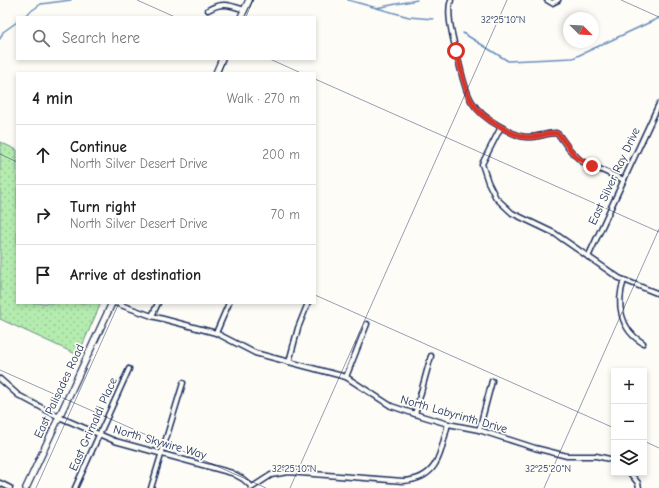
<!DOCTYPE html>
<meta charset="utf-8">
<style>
body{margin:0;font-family:"Comic Neue",sans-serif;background:#f6f6f6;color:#222}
.controls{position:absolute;right:12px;bottom:12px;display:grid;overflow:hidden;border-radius:0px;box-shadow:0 2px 6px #0003}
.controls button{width:36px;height:36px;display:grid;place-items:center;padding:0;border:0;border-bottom:1px solid #e0e0e0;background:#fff;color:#222;font:20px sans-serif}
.compass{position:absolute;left:563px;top:12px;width:36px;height:36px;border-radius:50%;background:#fff;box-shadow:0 2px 6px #0003;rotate:114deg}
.stop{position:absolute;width:12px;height:12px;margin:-9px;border:3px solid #d93025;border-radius:50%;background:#fff}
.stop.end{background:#d93025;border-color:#fff;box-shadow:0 1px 4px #0008}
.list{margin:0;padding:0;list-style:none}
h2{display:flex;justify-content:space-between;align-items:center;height:52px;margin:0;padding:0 16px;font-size:17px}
h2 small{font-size:13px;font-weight:400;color:#767676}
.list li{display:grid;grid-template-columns:26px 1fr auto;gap:12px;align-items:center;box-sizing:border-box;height:60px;padding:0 16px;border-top:1px solid #e0e0e0}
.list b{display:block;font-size:15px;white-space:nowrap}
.list p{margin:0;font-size:13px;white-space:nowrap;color:#767676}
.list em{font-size:13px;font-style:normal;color:#767676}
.icon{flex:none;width:22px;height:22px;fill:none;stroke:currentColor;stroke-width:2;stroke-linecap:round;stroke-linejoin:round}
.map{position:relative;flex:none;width:659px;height:488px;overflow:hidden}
.search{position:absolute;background:#fff;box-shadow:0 2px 6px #0003;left:16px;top:16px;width:300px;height:44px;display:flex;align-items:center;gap:10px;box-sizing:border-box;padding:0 14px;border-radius:0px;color:#767676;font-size:15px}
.panel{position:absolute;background:#fff;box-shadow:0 2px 6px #0003;left:16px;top:72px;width:300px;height:232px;border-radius:0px}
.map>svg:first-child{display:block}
</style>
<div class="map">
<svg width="659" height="488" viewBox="0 0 659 488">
<defs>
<pattern id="park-dots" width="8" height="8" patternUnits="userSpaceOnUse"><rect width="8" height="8" fill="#b4ebae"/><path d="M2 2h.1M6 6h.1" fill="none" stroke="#9aca98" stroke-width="1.8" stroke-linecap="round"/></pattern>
</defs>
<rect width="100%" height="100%" fill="#fdfcf7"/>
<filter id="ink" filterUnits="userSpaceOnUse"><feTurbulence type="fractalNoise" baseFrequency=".025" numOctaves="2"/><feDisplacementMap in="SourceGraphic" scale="8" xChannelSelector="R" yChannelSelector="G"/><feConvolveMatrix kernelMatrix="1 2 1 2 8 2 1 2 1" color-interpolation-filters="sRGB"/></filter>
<g filter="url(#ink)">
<!-- park -->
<path fill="url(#park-dots)" stroke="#688d86" d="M0 142 17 150V303H101L78 355 0 319Z"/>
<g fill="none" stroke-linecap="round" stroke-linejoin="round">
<!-- stream -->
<g stroke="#688fbb" stroke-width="1.5">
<path d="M348 0 409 17 433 19"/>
<path d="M376 8 417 0"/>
<path d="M24 16 41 4 71 0"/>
<path d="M463 33 508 61 573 58 659 18"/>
<path d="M0 39 3 32 17 22"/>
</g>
<defs>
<g id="street">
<path d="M451 0C446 13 453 38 456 51 466 88 464 107 501 127 509 131 517 137 526 137 537 138 546 133 556 133L559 135 569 149 581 161 624 180"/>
<path d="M547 0 552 3 558 0"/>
<path d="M208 10C222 2 229 5 245 10"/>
<path d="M501 127 482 164 488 182 496 198 512 213 554 233 619 278 659 294"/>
<path d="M588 257 659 104"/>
<path d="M624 280C616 303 620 330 643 343"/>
<path d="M115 303 152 316 216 333 255 353 346 377 391 406 415 414 448 424 479 430 535 448 567 456H596L614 460"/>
<path d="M152 316 158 303"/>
<path d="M216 333 229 303"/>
<path d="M289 362 298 328 308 303"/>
<path d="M346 377 367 324"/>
<path d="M0 379 18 395 59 417 115 441 232 473 243 479 252 487"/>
<path d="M415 414 431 356"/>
<path d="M479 430 492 381"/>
<path d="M630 473 638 483 639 488"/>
<path d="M0 483 10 488"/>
<path d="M75 488 129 369"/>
<path d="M151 488 183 383"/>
<path d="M251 488 271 475 288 472 403 481C439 479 440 453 448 424"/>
</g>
<g id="secondary">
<path d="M241 17 249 0"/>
<path d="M216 73 222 59"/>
<path d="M26 488 112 303"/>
</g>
</defs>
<!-- street casing -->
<use href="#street" stroke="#1b2f5e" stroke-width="7"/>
<!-- secondary casing -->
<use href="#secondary" stroke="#1b2f5e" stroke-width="8"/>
<!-- street -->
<use href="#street" stroke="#fdfcf7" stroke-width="4"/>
<!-- secondary -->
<use href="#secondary" stroke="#fdfcf7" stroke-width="5.5"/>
</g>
</g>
<g fill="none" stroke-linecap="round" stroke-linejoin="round" filter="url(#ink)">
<!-- route -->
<path stroke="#d93025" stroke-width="5" d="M456 51C467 88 463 107 501 127 508 131 517 137 526 137 537 138 546 133 556 133L559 135 576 157 592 166"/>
</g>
<!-- ticks -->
<path fill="none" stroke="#1b2f5e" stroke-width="1" stroke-opacity="0.45" d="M137 0 175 17M621 0 659 17M246 17 253 0M270 59 301 73M221 73 227 59M315 79 659 232M0 154 17 162M315 295 614 428M0 370 266 488M644 441 659 448M36 488 119 303M290 488 507 0M544 488 659 229"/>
<g text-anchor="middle" stroke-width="3.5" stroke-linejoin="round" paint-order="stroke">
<!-- street labels -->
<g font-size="12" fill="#1b2f5e" stroke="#fdfcf7">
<text transform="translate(614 176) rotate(-65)" y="4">East Silver Ray Drive</text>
<text transform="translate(59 391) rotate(-65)" y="4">East Palisades Road</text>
<text transform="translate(454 414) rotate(16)" y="4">North Labyrinth Drive</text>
<text transform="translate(93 424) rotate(-66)" y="4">East Grimaldi Place</text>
<text transform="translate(160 442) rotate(16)" y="4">North Skywire Way</text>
</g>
</g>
<g font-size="10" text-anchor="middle" fill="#1b2f5e" stroke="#fdfcf7" stroke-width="3.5" stroke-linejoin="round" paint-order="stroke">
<text x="503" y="23">32°25'10"N</text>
<text x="294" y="472">32°25'10"N</text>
<text x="548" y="472">32°25'20"N</text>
</g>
</svg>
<div class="controls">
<button>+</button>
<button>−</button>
<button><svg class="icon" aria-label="layers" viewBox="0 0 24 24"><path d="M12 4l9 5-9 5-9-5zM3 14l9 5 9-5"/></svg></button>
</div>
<svg class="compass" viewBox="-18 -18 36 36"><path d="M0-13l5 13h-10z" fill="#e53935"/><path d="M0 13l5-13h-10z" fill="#767676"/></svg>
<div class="stop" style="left:456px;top:51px"></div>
<div class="stop end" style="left:592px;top:166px"></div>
<div class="search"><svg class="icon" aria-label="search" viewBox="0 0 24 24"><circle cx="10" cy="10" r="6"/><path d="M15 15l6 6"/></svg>Search here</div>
<section class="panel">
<h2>4 min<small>Walk · 270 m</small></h2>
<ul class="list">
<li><svg class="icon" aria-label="ahead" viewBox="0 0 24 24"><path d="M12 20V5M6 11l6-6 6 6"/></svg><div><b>Continue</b><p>North Silver Desert Drive</p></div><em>200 m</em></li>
<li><svg class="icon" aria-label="right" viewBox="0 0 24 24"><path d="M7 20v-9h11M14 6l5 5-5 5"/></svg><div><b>Turn right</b><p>North Silver Desert Drive</p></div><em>70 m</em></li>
<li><svg class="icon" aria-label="arrive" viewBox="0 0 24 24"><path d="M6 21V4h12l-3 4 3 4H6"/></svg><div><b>Arrive at destination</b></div></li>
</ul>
</section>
</div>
